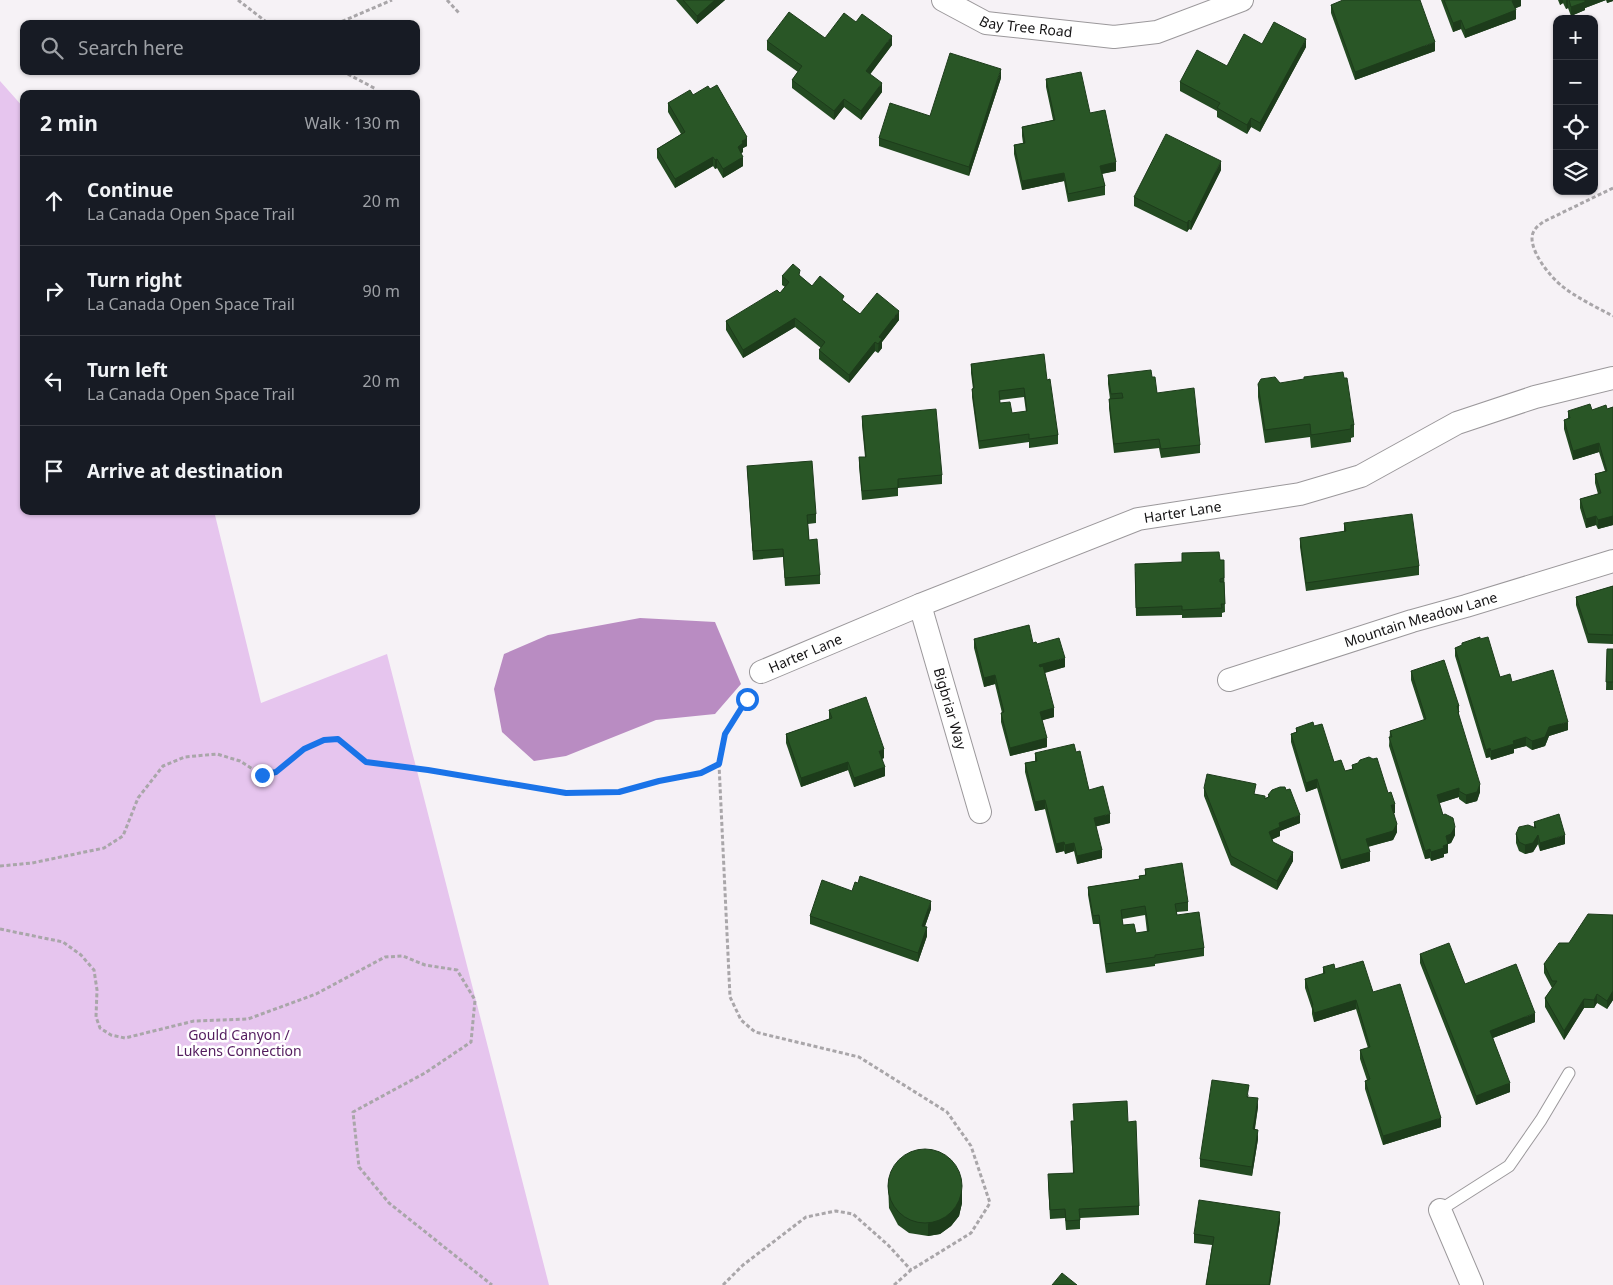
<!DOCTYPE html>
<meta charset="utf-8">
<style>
body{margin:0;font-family:"Noto Sans",sans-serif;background:#20242c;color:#f1f3f6}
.controls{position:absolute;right:15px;top:15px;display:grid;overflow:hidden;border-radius:10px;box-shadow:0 1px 4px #0004}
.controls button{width:45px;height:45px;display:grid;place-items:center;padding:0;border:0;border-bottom:1px solid #363941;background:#171b24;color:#f1f3f6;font:25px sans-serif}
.stop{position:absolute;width:15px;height:15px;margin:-11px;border:4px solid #1a73e8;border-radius:50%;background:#fff}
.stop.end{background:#1a73e8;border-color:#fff;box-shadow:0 1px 5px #0008}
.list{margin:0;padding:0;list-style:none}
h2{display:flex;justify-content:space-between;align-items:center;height:65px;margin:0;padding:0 20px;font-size:21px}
h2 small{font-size:16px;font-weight:400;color:#9ea1a6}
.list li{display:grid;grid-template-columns:32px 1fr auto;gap:15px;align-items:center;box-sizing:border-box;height:90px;padding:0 20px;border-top:1px solid #363941}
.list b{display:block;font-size:19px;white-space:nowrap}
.list p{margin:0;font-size:16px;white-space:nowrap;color:#9ea1a6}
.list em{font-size:16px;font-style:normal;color:#9ea1a6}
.icon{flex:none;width:28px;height:28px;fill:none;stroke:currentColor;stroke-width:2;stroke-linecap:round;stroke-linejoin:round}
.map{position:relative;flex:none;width:1613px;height:1285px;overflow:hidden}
.search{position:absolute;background:#171b24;box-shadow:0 1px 4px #0004;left:20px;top:20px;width:400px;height:55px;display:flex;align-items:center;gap:12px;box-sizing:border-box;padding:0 18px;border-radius:10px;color:#9ea1a6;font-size:19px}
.panel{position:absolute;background:#171b24;box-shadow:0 1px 4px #0004;left:20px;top:90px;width:400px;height:425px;border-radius:10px}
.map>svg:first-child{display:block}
</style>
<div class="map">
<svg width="1613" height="1285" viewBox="0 0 1613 1285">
<rect width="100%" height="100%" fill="#f6f2f6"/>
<!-- green -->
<path fill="#e6c5ee" d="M0 81 24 108V511H214L261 703 387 654 549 1285H0Z"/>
<!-- water -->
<path fill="#b98cc2" d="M640 618 715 622 741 684 715 714 656 720 566 756 534 761 502 732 494 689 504 654 548 635Z"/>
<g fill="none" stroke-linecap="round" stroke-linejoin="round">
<defs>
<path id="lane" d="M1440 1210 1509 1166 1541 1120 1569 1073"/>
<g id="street">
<path id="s1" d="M943 0 986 23 1114 37 1157 32 1242 0"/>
<path id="s2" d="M920 605 980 812"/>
<path id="s3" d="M761 672 920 605 1138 519 1300 494 1361 476 1457 423 1535 397 1613 378"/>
<path id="s4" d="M1229 680 1412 621 1466 606 1613 561"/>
<path d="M1440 1210 1472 1285"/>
</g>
</defs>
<!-- lane casing -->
<use href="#lane" stroke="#9b989b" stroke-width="13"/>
<!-- street casing -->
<use href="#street" stroke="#9b989b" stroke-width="24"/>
<!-- path -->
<g stroke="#a9a6a9" stroke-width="3" stroke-dasharray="4 2.5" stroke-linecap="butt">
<path d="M238 0 269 24"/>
<path d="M447 0 459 13"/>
<path d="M336 24 392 0"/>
<path d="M342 71 376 89"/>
<path d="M1613 188 1543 222C1539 225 1535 228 1533 233 1527 248 1550 277 1562 286 1577 298 1596 307 1613 316"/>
<path d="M750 693 725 734 719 764 730 997 741 1020 755 1032 859 1057 947 1112 971 1146 990 1203 971 1233 911 1270 894 1285"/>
<path d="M0 866 32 863 104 848 123 836 138 798 163 766 185 757 217 754 240 761 262 775C267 774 273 773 277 771 302 756 304 740 338 739L366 762 428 770 566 793 619 792 659 781 701 773 719 764"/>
<path d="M0 929 63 942 81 955 94 970 97 990 96 1017 100 1028 111 1035 125 1038 194 1021 248 1019 316 994 385 957 403 956 425 965 457 970 475 1000 471 1042 425 1073 353 1112 359 1167 389 1203 492 1285"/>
<path d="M723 1285 743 1265 806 1217 836 1211 853 1214 888 1245 911 1270"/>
</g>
<!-- lane -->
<use href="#lane" stroke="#fff" stroke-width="11"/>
<!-- street -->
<use href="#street" stroke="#fff" stroke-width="22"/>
</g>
<!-- wall -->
<g fill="#234a21" fill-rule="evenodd">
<path d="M676 0H725L697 24Z"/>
<path d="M1441 0H1521V6L1515 8 1516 19 1465 38 1461 29 1453 32Z"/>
<path d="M1558 0H1613V1L1607 3 1606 0 1585 8V10L1571 16 1568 8 1566 9 1563 3 1560 5Z"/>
<path d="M1331 5 1435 51 1355 80 1331 13Z"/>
<path d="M856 22 892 45 870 74 882 92 861 120 844 107 834 120 792 88V80L798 72 767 50V41L825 38Z"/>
<path d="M1262 44 1306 47 1260 132 1251 127 1247 134 1217 117V111L1180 91V82L1227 66Z"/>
<path d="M1001 78 969 176 879 146V138L930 116Z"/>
<path d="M1046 79 1090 113 1116 171 1102 174 1105 186V195L1068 202 1064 181 1022 190 1014 154V145L1023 143 1022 136V127L1053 120 1046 87Z"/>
<path d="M693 95 747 146 743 148V152L741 153 743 166 723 178 717 168 715 169 713 166 675 188 657 158V149L681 134 668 112V103Z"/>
<path d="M1221 170 1191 230 1189 229 1187 232 1134 206V197Z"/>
<path d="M782 276H800L812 286 844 301 860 314 899 320 882 342V348L878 353 875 351 849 383 819 359V350L821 348 795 327 743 358 726 330V321L780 293 785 287 782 285Z"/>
<path d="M971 364 1047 380 1058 435V444L1029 448V442L979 449 972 397V389H973L971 373ZM1024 397 1026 412 1012 413 1000 403V400Z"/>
<path d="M1108 375 1152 377 1157 393 1200 445V453L1161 458 1159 448 1114 453 1109 408V399H1110L1108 384Z"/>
<path d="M1280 383 1354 425V437L1351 438V442L1311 448 1310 437 1265 443 1258 397V384Z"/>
<path d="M1613 407V525L1598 529 1596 525 1586 528 1580 508V499L1598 494 1595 483V474L1605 471 1599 452 1573 460 1564 429V420L1568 418V411L1607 409Z"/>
<path d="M862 416 942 475V484L898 488V496L862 500 859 466V457H865L862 425Z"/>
<path d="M747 466 816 514V523L808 524 809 540 820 575V584L785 586 783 557 753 560Z"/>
<path d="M1344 523 1419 566V575L1306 591 1300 547V538L1344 532Z"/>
<path d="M1182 553 1220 560H1224L1225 612 1222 613V617L1182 618V615L1136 616 1135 572 1182 562Z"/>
<path d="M1613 586V644L1588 643 1576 605V597Z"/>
<path d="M974 639 1033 643 1037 644 1065 667 1045 673 1054 717 1042 720 1047 747 1010 756 1001 722V713H1002L995 684 984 687 974 648Z"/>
<path d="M1480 639 1500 677 1512 682 1568 730 1549 736 1545 746 1532 750 1526 746 1514 749V753L1491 760 1490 757 1486 758 1455 656V648L1462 646V643Z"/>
<path d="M1607 649H1613V690H1606Z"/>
<path d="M1411 671 1459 706V717L1480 792 1477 801 1466 804 1459 799V797L1439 803 1443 815 1455 835 1451 843 1448 844V853L1444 854V857L1431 861 1430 858 1425 859 1389 746 1390 731 1424 720 1411 680Z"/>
<path d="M829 710 884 758 882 759 885 776 854 787 848 770 801 787 786 743V734L829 719Z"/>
<path d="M1314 726 1334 762 1345 771 1352 769V765L1395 813H1394L1397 832 1393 840 1368 847 1370 861 1341 869 1317 788 1306 792 1291 742V734L1296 732V728Z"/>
<path d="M1076 752 1089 790 1110 823 1096 826 1102 858 1077 864 1074 851 1065 854 1064 851 1056 853 1045 809 1035 811 1025 772V763L1035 761V753Z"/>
<path d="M1204 788 1255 794 1265 798 1268 797V795L1300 823 1280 831V836L1272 839 1273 842 1293 861 1277 890 1231 865 1204 796Z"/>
<path d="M1534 822 1565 844 1540 851 1538 844 1533 852 1525 854 1519 851 1516 843V834L1534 827Z"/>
<path d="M1145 869 1188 902V911L1177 912V915L1204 948V956L1155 964V966L1106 973 1099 924H1093L1088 895V887L1139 879V876L1145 875ZM1145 915 1147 932 1136 933 1123 925 1122 919Z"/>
<path d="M852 891 931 909 925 926 927 936 918 962 810 924V916Z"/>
<path d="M1613 915V1000L1607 1009 1597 1003 1594 1008H1584L1564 1040 1545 1007V998L1552 988 1544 973V964L1569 943Z"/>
<path d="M1420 954 1465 984 1535 1022 1493 1038 1510 1092 1476 1105 1420 963Z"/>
<path d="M1323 967 1335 969 1373 992 1441 1127 1383 1145 1365 1089V1081L1367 1080 1360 1059V1050L1368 1048 1356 1009 1314 1022 1312 1014V1009L1305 988V979L1323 974Z"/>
<path d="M1249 1094 1248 1097 1258 1107 1255 1129 1258 1139 1252 1176 1200 1167V1159Z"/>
<path d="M1071 1121 1128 1122 1139 1206V1215L1080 1218V1229L1066 1230 1065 1218 1050 1219 1048 1182 1073 1173Z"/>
<path d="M888 1182 962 1203 959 1216 951 1226 940 1234 928 1236 909 1233 898 1225 889 1208Z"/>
<path d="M1280 1221 1270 1285H1206L1212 1245 1194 1243V1234Z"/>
</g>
<!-- shaded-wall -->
<g fill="#1d3c1b">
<path d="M715 0H725L697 24V16Z"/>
<path d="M1514 0H1521V6L1512 10V1Z"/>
<path d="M1560 0H1563V3L1560 5Z"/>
<path d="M1566 0H1568V8L1566 9Z"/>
<path d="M1584 0H1606L1585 8V10L1571 16V7Z"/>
<path d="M1607 0H1613V1L1607 3Z"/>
<path d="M1516 10V19L1465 38V30Z"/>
<path d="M1461 20V29L1453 32V23Z"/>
<path d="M892 36V45L866 80V71Z"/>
<path d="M1306 39V47L1260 132V123Z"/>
<path d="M1435 42V51L1355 80V72Z"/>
<path d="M1001 69V78L969 176V167Z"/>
<path d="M882 83V92L861 120V111Z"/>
<path d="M844 99V107L834 120V111Z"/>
<path d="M1251 118V127L1247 134V125Z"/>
<path d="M747 137V146L743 148V152L738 156V147L742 141Z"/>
<path d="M713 157V166L675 188V179Z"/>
<path d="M743 157V166L723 178V169Z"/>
<path d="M717 159V168L715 169V160Z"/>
<path d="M1221 161V170L1191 230V222Z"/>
<path d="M1116 162V171L1100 174V166Z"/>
<path d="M1064 173V181L1022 190V181Z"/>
<path d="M1189 220V229L1187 232V223Z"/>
<path d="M899 311V320L882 342V348L878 353 879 337Z"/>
<path d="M795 318V327L743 358V350Z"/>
<path d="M875 342V351L849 383V375Z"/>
<path d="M1599 443V452L1573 460V451Z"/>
<path d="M1596 516V525L1586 528V519Z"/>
<path d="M1613 516V525L1598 529V520Z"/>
<path d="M1065 658V667L1039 674V665Z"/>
<path d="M995 675V684L984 687V678Z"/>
<path d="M1054 708V717L1040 721V712Z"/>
<path d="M1568 722V730L1549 736 1545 746 1532 750V741L1549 727Z"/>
<path d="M1526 737V746L1514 749V753L1491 760V751L1513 741Z"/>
<path d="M1047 738V747L1010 756V748Z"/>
<path d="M1490 748V757L1486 758V750Z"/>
<path d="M884 749V758L879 760V751Z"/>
<path d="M848 762V770L801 787V778Z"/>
<path d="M885 767V776L854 787V778Z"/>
<path d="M1317 779V788L1306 792V783Z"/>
<path d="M1480 784V792L1477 801 1466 804V795Z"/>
<path d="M1459 788V797L1437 804V795Z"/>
<path d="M1045 800V809L1035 811V802Z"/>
<path d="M1395 804V813L1391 814V805Z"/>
<path d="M1110 814V823L1094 827V818Z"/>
<path d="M1300 815V823L1280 831V836L1269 841V832L1279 823Z"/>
<path d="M1397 824V832L1393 840 1366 847V839Z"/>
<path d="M1455 827V835L1451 843 1448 844V853L1444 854V857L1431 861V852L1443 846 1446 836Z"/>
<path d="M1538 835V844L1533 852 1525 854V845Z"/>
<path d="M1565 835V844L1540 851V843Z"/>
<path d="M1064 842V851L1056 853V844Z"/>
<path d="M1074 843V851L1065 854V845Z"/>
<path d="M1430 849V858L1425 859V851Z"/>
<path d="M1102 850V858L1077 864V856Z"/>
<path d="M1293 852V861L1277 890V881Z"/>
<path d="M1370 852V861L1341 869V860Z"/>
<path d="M931 901V909L922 935V926Z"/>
<path d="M927 927V936L918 962V953Z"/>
<path d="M1613 991V1000L1607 1009V1001Z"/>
<path d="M1597 994V1003L1594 1008V1000Z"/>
<path d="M1584 999V1008L1564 1040V1031Z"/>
<path d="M1356 1000V1009L1314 1022V1013Z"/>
<path d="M1535 1013V1022L1490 1039V1031Z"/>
<path d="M1510 1083V1092L1476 1105V1096Z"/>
<path d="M1258 1098V1107L1253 1138V1129Z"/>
<path d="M1441 1118V1127L1383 1145V1136Z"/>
<path d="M1258 1130V1139L1252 1176V1167Z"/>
<path d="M962 1190V1203L959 1216 951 1226 940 1234 928 1236V1224Z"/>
<path d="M1280 1212V1221L1270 1285H1269Z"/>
</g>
<!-- building -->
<g fill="#295626" stroke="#1d3c1b" fill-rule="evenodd">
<path d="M683 0H715L697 16Z"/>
<path d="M1343 0H1420L1435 42 1355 72 1331 5Z"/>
<path d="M1444 0H1514L1512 1 1516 10 1465 30 1461 20 1453 23Z"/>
<path d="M1569 0H1585V2L1571 7Z"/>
<path d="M789 12 825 38 844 13 856 22 862 14 892 36 866 71 882 83 861 111 844 99 834 111 792 80 802 66 767 41Z"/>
<path d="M1274 22 1306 39 1260 123 1251 118 1247 125 1217 108 1220 103 1180 82 1197 50 1227 66 1244 34 1262 44Z"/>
<path d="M950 53 1001 69 969 167 879 138 890 103 930 116Z"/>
<path d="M1081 72 1090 113 1105 110 1116 162 1100 166 1105 186 1068 194 1064 173 1022 181 1014 145 1025 143 1022 127 1055 120 1046 79Z"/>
<path d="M717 85 747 137 742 141 743 143 738 147 743 157 723 169 717 159 715 160 713 157 675 179 657 149 685 132 668 103 690 90 693 95 708 86 710 89Z"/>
<path d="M1166 134 1221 161 1191 222 1189 220 1187 223 1134 197Z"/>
<path d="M793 264 800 270 799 275 812 286 820 276 844 296 842 300 860 314 877 293 899 311 879 337 882 339 878 344 875 342 849 375 819 350 825 342 795 318 743 350 726 321 777 290 780 293 789 282 782 276Z"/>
<path d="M1044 354 1047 380 1050 379 1058 435 1029 439V434L979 441 972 389 974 388 971 364ZM1024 388 1027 411 1012 413 1010 402 1000 403 999 391Z"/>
<path d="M1151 370 1152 377H1155L1157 393 1194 388 1200 445 1161 449 1159 439 1114 444 1109 399 1123 398 1122 393 1111 394 1108 375Z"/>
<path d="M1343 372 1344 378H1347L1354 425H1351V429L1311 435 1310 424 1265 430 1258 384 1261 379 1275 377 1280 383 1304 379V377Z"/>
<path d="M1590 404 1592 410 1606 405 1607 409 1613 407V516L1598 520 1596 516 1586 519 1580 499 1601 493 1595 474 1607 471 1599 443 1573 451 1564 420 1570 418 1568 411Z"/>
<path d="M936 409 942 475 898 479V488L862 491 859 457H866L862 416Z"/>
<path d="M812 461 816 514 807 515 809 540 817 539 820 575 785 578 783 549 753 551 747 466Z"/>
<path d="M1412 514 1419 566 1306 583 1300 538 1346 531 1344 523Z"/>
<path d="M1219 552 1220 560H1224V578L1220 579V582H1224L1225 604H1221L1222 608 1182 610V606L1136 608 1135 564 1182 562V553Z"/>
<path d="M1613 586V635L1588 634 1576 597Z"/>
<path d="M1029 625 1033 643 1036 642 1037 644 1059 638 1065 658 1039 665 1040 667 1043 666 1054 708 1040 712 1047 738 1010 748 1001 713 1004 712 995 675 984 678 974 639Z"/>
<path d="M1480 637V639L1488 637 1500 677 1510 674 1512 682 1553 670 1568 722 1549 727 1545 737 1532 741 1526 737 1513 741 1514 744 1491 751 1490 748 1486 750 1455 648 1462 645V643Z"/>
<path d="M1607 649H1613V682H1606Z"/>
<path d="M1444 660 1459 706H1457L1459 712H1458L1480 784 1477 792 1466 795 1459 791V788L1437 795 1443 815 1445 814 1453 818 1455 827 1451 834 1446 836 1448 844 1443 846 1444 848 1431 852 1430 849 1425 851 1389 737H1392L1390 731 1426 719 1411 671Z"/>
<path d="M866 697 884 749 879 751 885 767 854 778 848 762 801 778 786 734 832 718 829 710Z"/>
<path d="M1313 722 1314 726 1322 724 1334 762 1341 760 1345 771 1353 769 1352 765 1358 763 1360 760 1369 757 1373 759 1377 758 1388 793 1391 792 1395 804 1391 805 1397 824 1393 831 1366 839 1370 852 1341 860 1317 779 1306 783 1291 734 1297 732 1296 728Z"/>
<path d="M1074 744 1076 752 1080 751 1089 790 1103 786 1110 814 1094 818 1102 850 1077 856 1074 843 1065 845 1064 842 1056 844 1045 800 1035 802 1025 763 1037 761 1035 753Z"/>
<path d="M1207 774 1256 784 1254 794 1265 796V799L1270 796 1268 795 1272 790 1280 787H1285L1286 790 1290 789 1300 815 1279 823 1280 827 1269 832 1273 842 1293 852 1277 881 1231 856 1204 788Z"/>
<path d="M1559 814 1565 835 1540 843 1538 835 1533 843 1525 845 1519 842 1516 834 1519 827 1528 825 1536 828 1534 822Z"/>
<path d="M1182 863 1188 902 1175 904 1177 915 1199 912 1204 948 1155 955V957L1106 964 1099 915 1093 916 1088 887 1140 879 1139 876 1146 875 1145 869ZM1145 906 1149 931 1136 933 1134 924 1123 925 1121 910Z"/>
<path d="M860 876 931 901 922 926 927 927 918 953 810 916 822 880 852 891 855 882 858 883Z"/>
<path d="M1588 914 1613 915V991L1607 1001 1597 994 1594 1000 1584 999 1564 1031 1545 998 1557 981H1552L1544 964 1559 943H1569Z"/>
<path d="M1449 943 1465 984 1516 964 1535 1013 1490 1031 1510 1083 1476 1096 1420 954Z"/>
<path d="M1363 961 1373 992 1400 984 1441 1118 1383 1136 1365 1081 1370 1079 1360 1050 1370 1047 1356 1000 1314 1013 1312 1005H1313L1305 979 1325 973 1323 967 1334 964 1335 969Z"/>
<path d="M1212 1080 1249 1085 1247 1097 1258 1098 1253 1129 1258 1130 1252 1167 1200 1159Z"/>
<path d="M1127 1101 1128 1122 1136 1121 1139 1206 1079 1209 1080 1220 1066 1221 1065 1209 1050 1210 1048 1174 1074 1173 1071 1121H1074L1073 1104Z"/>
<circle cx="925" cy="1186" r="37"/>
<path d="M1199 1200 1280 1212 1269 1285H1206L1214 1237 1194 1234Z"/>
<path d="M1062 1273 1077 1285H1052Z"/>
</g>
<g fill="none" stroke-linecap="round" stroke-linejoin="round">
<!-- route -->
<path stroke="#1a73e8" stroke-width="6" d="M262 775 276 772 304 749 324 740 338 739 366 762 428 770 566 793 619 792 659 781 701 773 719 764 725 734 747 699"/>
</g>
<g text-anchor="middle" stroke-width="5" stroke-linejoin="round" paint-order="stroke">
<!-- street labels -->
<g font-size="14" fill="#141314" stroke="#fff">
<text dy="5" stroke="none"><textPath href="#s1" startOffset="89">Bay Tree Road</textPath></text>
<text dy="5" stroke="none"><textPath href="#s3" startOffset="452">Harter Lane</textPath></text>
<text dy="5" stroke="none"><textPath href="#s4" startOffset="201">Mountain Meadow Lane</textPath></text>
<text dy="5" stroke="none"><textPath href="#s3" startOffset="48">Harter Lane</textPath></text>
<text dy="5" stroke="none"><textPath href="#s2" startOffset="108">Bigbriar Way</textPath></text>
</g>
<!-- park labels -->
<g font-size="14" fill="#531c5e" stroke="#fff">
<text x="239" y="1040">Gould Canyon /<tspan x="239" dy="16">Lukens Connection</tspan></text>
</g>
</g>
</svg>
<div class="controls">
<button>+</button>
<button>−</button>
<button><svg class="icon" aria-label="locate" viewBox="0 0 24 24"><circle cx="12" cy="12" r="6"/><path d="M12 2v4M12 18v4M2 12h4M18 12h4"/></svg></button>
<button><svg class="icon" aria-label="layers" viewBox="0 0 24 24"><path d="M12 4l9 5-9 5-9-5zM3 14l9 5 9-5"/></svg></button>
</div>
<div class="stop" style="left:747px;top:699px"></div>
<div class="stop end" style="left:262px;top:775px"></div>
<div class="search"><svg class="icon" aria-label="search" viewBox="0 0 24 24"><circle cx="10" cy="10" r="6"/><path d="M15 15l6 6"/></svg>Search here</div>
<section class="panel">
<h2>2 min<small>Walk · 130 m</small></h2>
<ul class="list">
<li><svg class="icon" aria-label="ahead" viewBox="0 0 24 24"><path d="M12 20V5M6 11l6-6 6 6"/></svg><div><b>Continue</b><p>La Canada Open Space Trail</p></div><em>20 m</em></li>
<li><svg class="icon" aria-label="right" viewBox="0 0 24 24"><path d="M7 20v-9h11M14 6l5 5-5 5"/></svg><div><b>Turn right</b><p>La Canada Open Space Trail</p></div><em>90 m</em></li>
<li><svg class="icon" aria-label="left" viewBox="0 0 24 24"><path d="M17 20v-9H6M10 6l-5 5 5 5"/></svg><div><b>Turn left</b><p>La Canada Open Space Trail</p></div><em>20 m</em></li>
<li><svg class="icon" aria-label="arrive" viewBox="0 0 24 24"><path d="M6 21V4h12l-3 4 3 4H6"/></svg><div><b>Arrive at destination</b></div></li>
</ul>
</section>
</div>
